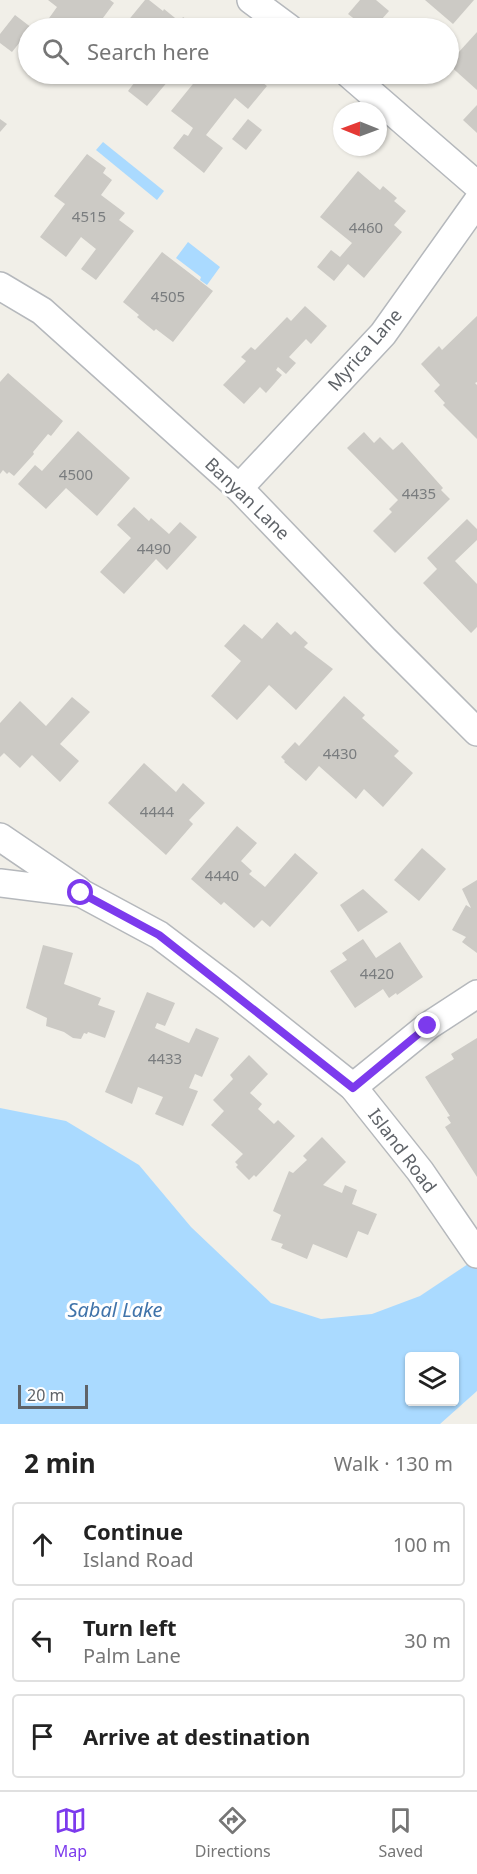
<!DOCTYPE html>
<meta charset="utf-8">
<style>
body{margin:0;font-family:"Noto Sans",sans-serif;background:#f6f6f6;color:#222}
.controls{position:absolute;right:18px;bottom:18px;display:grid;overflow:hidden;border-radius:6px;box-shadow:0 2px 4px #0004}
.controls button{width:54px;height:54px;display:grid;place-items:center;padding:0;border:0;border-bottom:2px solid #e0e0e0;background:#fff;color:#222;font:30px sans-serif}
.compass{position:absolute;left:333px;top:102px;width:54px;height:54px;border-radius:50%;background:#fff;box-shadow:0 2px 4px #0004;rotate:271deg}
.scale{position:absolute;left:18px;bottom:15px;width:70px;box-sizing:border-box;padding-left:6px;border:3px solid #5f6368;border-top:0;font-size:16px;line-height:21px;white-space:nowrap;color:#5f6368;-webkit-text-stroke:4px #fff;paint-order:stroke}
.stop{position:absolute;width:18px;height:18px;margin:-14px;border:4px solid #7c3aed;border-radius:50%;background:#fff}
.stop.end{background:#7c3aed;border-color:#fff;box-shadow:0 2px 6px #0008}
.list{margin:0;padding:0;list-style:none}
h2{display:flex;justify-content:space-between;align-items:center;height:78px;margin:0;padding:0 24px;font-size:26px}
h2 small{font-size:20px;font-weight:400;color:#767676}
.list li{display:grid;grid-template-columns:39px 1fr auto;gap:18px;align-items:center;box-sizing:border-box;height:84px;margin:0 12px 12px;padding:0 12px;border:2px solid #e0e0e0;border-radius:6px}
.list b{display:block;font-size:22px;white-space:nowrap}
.list p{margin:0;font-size:20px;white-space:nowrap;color:#767676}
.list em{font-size:20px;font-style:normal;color:#767676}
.icon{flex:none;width:33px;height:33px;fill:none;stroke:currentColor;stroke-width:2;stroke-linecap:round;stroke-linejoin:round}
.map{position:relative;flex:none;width:477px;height:1424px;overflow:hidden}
.search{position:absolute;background:#fff;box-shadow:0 2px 4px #0004;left:18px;right:18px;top:18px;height:66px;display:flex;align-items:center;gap:15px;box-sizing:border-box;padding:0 21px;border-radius:33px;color:#767676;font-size:22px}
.sheet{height:366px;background:#fff}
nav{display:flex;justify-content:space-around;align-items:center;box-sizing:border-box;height:84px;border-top:2px solid #e0e0e0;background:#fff;font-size:16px;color:#767676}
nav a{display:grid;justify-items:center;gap:3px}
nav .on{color:#7c3aed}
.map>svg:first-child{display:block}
</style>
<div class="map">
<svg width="477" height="1424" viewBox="0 0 477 1424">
<rect width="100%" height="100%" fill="#f1efe8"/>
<!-- water -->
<g fill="#aadaff" fill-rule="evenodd">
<path d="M103 142 164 191 157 200 96 150Z"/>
<path d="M188 242 220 267 207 285 200 280 201 277 176 258Z"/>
<path d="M0 1108 66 1121 139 1165 191 1227 271 1303 321 1319 372 1314 420 1296 477 1258V1391L440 1424H0ZM410 1356H454V1402H410Z"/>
</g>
<!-- building -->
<g fill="#cccac5">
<path d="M48 0H110L114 3 100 22 96 19 89 28H84L77 23 73 28H58L47 21 57 7Z"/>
<path d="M145 0H149L163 11 164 9 180 22 183 17 198 28H122Z"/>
<path d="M360 0H376L389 11 374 28H366L348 14Z"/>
<path d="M425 0H474L453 24Z"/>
<path d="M15 15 32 28H28V32L12 52 0 43V34Z"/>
<path d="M477 32V90L448 64Z"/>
<path d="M141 74H174L147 106 128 91Z"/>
<path d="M201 74H251L267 86 248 109 235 98 206 135 223 148 204 173 173 148 184 134 188 136 193 128 171 111Z"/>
<path d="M477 105V133L463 120Z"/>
<path d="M0 119 7 124 0 132Z"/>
<path d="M248 119 262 130 246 150 232 139Z"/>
<path d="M87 154 106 168 103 173 112 180 101 195 125 213 119 220 134 231 96 280 81 269 96 249 81 237 66 257 40 237 65 204 54 196Z"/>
<path d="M358 171 380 190 383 186 397 198 394 201 406 211 394 225 402 232 364 278 348 264 334 281 317 267 331 250 340 257 352 243 320 217Z"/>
<path d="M162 252 213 291 173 342 156 329 154 331 137 317 139 315 123 302Z"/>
<path d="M305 306 327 326 311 344 306 339 289 357 296 363 286 374 278 367 276 370 282 375 266 393 260 387 244 404 223 385 246 361 241 357 251 347 255 350 287 317 291 321Z"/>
<path d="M477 316V382L475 383 477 385V439L443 405 445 403 434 391 440 385 421 364 439 346 442 350Z"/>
<path d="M8 373 63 421 51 436 48 434 33 452 34 454 14 476 9 472 7 474 3 470 0 474V382Z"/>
<path d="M78 431 130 478 97 516 66 488 46 509 18 484 35 465 42 471Z"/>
<path d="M364 432 374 443 380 437 393 450 402 442 443 488 441 490 450 499 395 553 373 531 392 512 389 509 398 500 347 448Z"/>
<path d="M134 507 149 521 151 518 169 534 180 522 197 537 167 570 156 559 124 594 100 572 131 538 117 525Z"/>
<path d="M467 519 477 529V540L455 561 477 584V627L471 633 423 583 437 569 427 558Z"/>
<path d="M277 622 291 635 295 631 308 643 304 647 333 669 296 710 269 685 237 720 211 696 241 661 224 646 244 624 262 639Z"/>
<path d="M344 696 365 715 362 718 399 751 394 756 413 773 383 807 364 789 356 799 319 766 306 781 284 762 285 761 281 757 295 742 299 746Z"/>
<path d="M72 697 90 712 60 744 79 761 60 782 32 755 20 768 4 753 0 757V723L20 701 46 726Z"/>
<path d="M144 763 176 792 183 783 205 803 189 820 193 824 166 855 108 803Z"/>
<path d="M237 826 257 843 241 861 252 871 249 874 265 887 295 853 318 873 270 927 262 920 254 928 224 902 221 905 191 879Z"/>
<path d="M422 848 446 869 419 901 394 880Z"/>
<path d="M477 880V953L462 942 466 937 452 930 466 905 471 908 462 889Z"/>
<path d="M363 889 388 912 358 932 340 905Z"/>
<path d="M363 939 376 958 400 942 423 977 397 995 396 993 389 998 383 989 355 1008 330 971 347 960 342 953Z"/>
<path d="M43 945 73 953 64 984 101 998 98 1005 115 1011 105 1038 88 1032 87 1034 84 1033 81 1039 73 1038 64 1032 46 1026 47 1018 26 1008Z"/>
<path d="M147 992 175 1003 165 1026 157 1023 155 1028 189 1043 196 1028 219 1038 202 1077 195 1074 189 1088 198 1091 183 1126 155 1114 163 1097 138 1087 132 1104 105 1092Z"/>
<path d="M477 1038V1177L445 1127 451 1123 447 1117 450 1116 425 1077 454 1059 451 1054Z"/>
<path d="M249 1055 268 1074 250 1093 262 1104 258 1109 274 1124 278 1120 295 1136 256 1177 254 1175 249 1180 236 1167 238 1165 235 1162 243 1154 211 1125 224 1111 213 1100 233 1079 230 1075Z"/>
<path d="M322 1137 346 1162 323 1185 342 1193 345 1185 357 1190 352 1204 377 1214 368 1235 358 1231 347 1258 313 1244 307 1259 281 1248 283 1244 271 1240 281 1215 273 1211 289 1171 293 1173 307 1160 303 1156Z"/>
</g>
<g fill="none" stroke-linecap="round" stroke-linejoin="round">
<defs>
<g id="street">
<path d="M251 0 289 28"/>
<path d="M349 74 477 185"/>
<path d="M0 286 42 311 239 488 384 639 477 732"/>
<path d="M239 488 383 334 477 202"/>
<path d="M0 837 78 890"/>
<path d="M0 883 81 893 159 935 229 988 353 1087 420 1171 477 1254"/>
<path d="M353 1087 428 1026 477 994"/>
</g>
</defs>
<!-- street casing -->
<use href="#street" stroke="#b5b8bc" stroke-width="30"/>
<!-- street -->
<use href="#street" stroke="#fff" stroke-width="27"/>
</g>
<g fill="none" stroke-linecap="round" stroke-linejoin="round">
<!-- route -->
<path stroke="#7c3aed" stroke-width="8" d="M81 893 159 935 353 1088 428 1026"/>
</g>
<g text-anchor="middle" stroke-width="6" stroke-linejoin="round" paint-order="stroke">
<!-- number labels -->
<g font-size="15" fill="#7a7d7f">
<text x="89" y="222">4515</text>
<text x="366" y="233">4460</text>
<text x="168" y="302">4505</text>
<text x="76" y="480">4500</text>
<text x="419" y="499">4435</text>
<text x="154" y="554">4490</text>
<text x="340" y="759">4430</text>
<text x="157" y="817">4444</text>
<text x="222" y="881">4440</text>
<text x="377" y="979">4420</text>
<text x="165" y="1064">4433</text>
</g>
<!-- street labels -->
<g font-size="18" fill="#5f6368" stroke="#fff">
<text transform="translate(365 350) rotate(-49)" y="6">Myrica Lane</text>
<text transform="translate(247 499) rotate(44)" y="6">Banyan Lane</text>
<text transform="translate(402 1151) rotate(53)" y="6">Island Road</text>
</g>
<!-- water labels -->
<g font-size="20" font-style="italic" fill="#4174aa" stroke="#fff">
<text x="115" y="1317">Sabal Lake</text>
</g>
</g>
</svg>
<div class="controls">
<button><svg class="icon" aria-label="layers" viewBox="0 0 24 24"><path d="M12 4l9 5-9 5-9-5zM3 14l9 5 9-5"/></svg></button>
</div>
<svg class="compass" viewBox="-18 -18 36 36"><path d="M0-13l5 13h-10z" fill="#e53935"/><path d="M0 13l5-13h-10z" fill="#767676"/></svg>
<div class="scale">20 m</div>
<div class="stop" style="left:81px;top:893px"></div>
<div class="stop end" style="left:428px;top:1026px"></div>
<div class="search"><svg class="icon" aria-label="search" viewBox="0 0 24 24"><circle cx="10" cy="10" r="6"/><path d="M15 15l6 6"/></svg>Search here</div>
</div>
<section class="sheet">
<h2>2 min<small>Walk · 130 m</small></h2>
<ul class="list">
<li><svg class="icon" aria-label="ahead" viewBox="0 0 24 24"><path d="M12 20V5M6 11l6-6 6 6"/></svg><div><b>Continue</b><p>Island Road</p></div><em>100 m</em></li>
<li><svg class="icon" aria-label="left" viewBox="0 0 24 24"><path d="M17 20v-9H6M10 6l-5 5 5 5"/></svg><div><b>Turn left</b><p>Palm Lane</p></div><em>30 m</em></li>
<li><svg class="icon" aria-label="arrive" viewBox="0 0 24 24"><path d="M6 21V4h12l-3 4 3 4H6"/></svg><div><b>Arrive at destination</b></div></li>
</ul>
</section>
<nav>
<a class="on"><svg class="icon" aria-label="map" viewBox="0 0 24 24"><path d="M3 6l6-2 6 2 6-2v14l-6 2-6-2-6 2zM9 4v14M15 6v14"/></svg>Map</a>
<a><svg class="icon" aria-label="directions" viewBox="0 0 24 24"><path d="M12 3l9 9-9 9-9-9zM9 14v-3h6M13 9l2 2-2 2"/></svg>Directions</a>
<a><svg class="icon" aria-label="saved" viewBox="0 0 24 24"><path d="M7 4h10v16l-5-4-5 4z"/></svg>Saved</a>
</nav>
